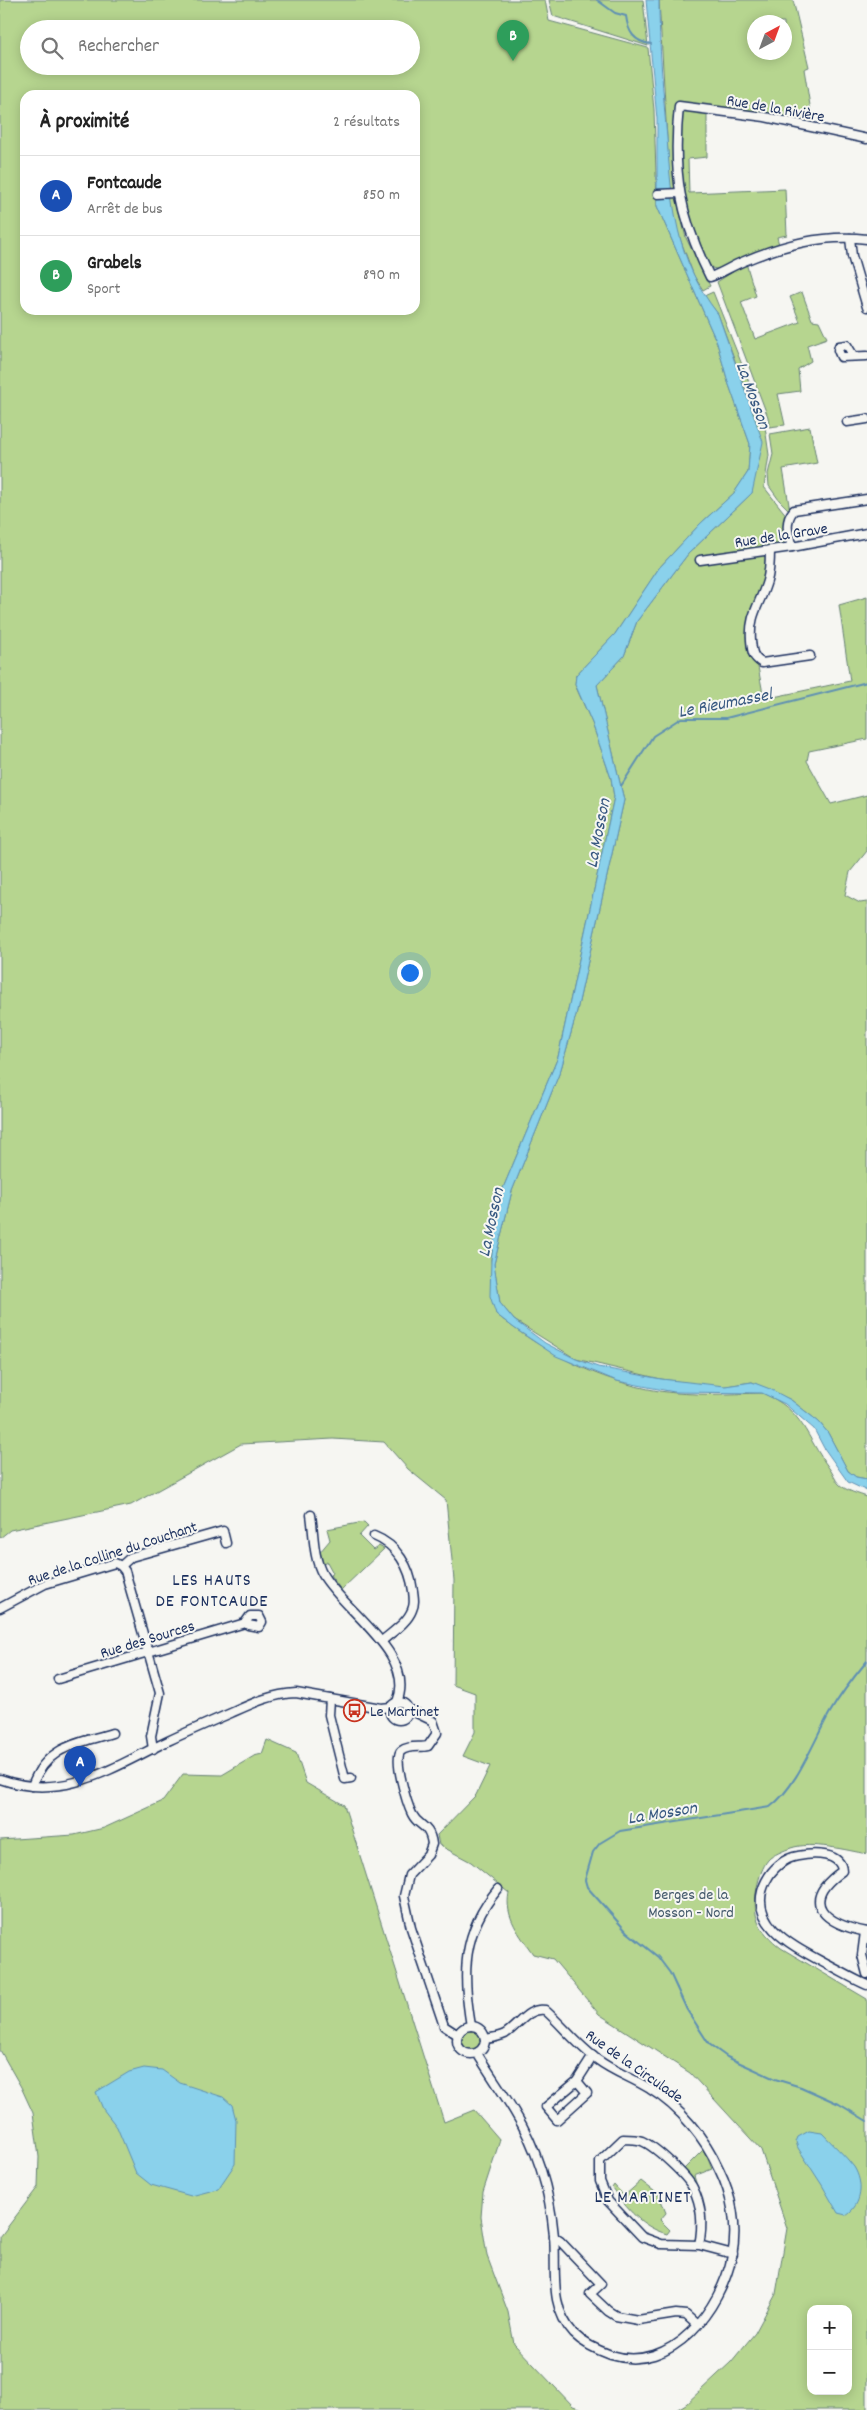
<!DOCTYPE html>
<html lang="fr">
<meta charset="utf-8">
<style>
body{margin:0;font-family:Dekko,sans-serif;background:#f2f2f2;color:#222}
.controls{position:absolute;right:15px;bottom:15px;display:grid;overflow:hidden;border-radius:10px;box-shadow:0 2px 12px #0003}
.controls button{width:45px;height:45px;display:grid;place-items:center;padding:0;border:0;border-bottom:1px solid #e0e0e0;background:#fff;color:#222;font:25px sans-serif}
.compass{position:absolute;left:747px;top:15px;width:45px;height:45px;border-radius:50%;background:#fff;box-shadow:0 2px 12px #0003;rotate:41deg}
.you{position:absolute;left:409px;top:972px;width:18px;height:18px;margin:-12px;border:4px solid #fff;border-radius:50%;background:#1a73e8;box-shadow:0 0 0 8px #1a73e833}
.badge{display:grid;place-items:center;width:32px;height:32px;border-radius:50%;background:#d93025;color:#fff;font-size:16px;font-weight:700}
.pin{position:absolute;translate:-50% -41px;filter:drop-shadow(0 1px 2px #0008)}
.pin::after{content:'';position:absolute;top:26px;width:18px;height:15px;background:inherit;clip-path:polygon(0 0,100% 0,50% 100%)}
.list{margin:0;padding:0;list-style:none}
h2{display:flex;justify-content:space-between;align-items:center;height:65px;margin:0;padding:0 20px;font-size:21px}
h2 small{font-size:16px;font-weight:400;color:#767676}
.list li{display:grid;grid-template-columns:32px 1fr auto;gap:15px;align-items:center;box-sizing:border-box;height:80px;padding:0 20px;border-top:1px solid #e0e0e0}
.list b{display:block;font-size:19px;white-space:nowrap}
.list p{margin:0;font-size:16px;white-space:nowrap;color:#767676}
.list em{font-size:16px;font-style:normal;color:#767676}
.icon{flex:none;width:28px;height:28px;fill:none;stroke:currentColor;stroke-width:2;stroke-linecap:round;stroke-linejoin:round}
.map{position:relative;flex:none;width:867px;height:2410px;overflow:hidden}
.search{position:absolute;background:#fff;box-shadow:0 2px 12px #0003;left:20px;top:20px;width:400px;height:55px;display:flex;align-items:center;gap:12px;box-sizing:border-box;padding:0 18px;border-radius:28px;color:#767676;font-size:19px}
.panel{position:absolute;background:#fff;box-shadow:0 2px 12px #0003;left:20px;top:90px;width:400px;height:225px;border-radius:15px}
.map>svg:first-child{display:block}
</style>
<div class="map">
<svg width="867" height="2410" viewBox="0 0 867 2410">
<rect width="100%" height="100%" fill="#f6f6f2"/>
<filter id="ink" filterUnits="userSpaceOnUse"><feTurbulence type="fractalNoise" baseFrequency=".02" numOctaves="2"/><feDisplacementMap in="SourceGraphic" scale="10" xChannelSelector="R" yChannelSelector="G"/><feConvolveMatrix kernelMatrix="1 2 1 2 8 2 1 2 1" color-interpolation-filters="sRGB"/></filter>
<g filter="url(#ink)">
<!-- green -->
<g fill="#b6d58f" stroke="#688276" fill-rule="evenodd">
<path d="M0 0H545L549 21 648 48 654 110 657 206 717 343 728 382 750 444 748 472 734 493 700 524 659 568 615 634 576 675 575 685 592 723 611 778 614 797 558 1057 501 1193 491 1259 496 1314C543 1352 598 1381 659 1391 693 1396 728 1394 762 1393 804 1410 805 1436 829 1468 833 1473 835 1480 839 1484 846 1491 859 1494 867 1497V1854C846 1850 811 1841 791 1848 785 1850 772 1855 768 1860 758 1872 752 1903 757 1918 761 1931 771 1940 781 1948L867 1999V2410H676L686 2404 731 2362 755 2333 776 2294 787 2228 761 2150 690 2073 599 2014 553 1959 533 1954C520 1935 504 1917 509 1893L471 1862 439 1845 437 1835 476 1795 490 1766 463 1756 475 1732V1693L453 1685 454 1580 446 1500 408 1469 384 1442 333 1439 241 1444 131 1505 10 1530 0 1538ZM29 29H411V66H29ZM25 95H415V310H25ZM811 2309H848V2391H811Z"/>
<path d="M549 0H643L648 46 553 16Z"/>
<path d="M659 0H793L809 67 804 69 813 124 677 104 673 150 676 190H670ZM754 22H784V52H754Z"/>
<path d="M681 110 707 113V157L688 159 689 193 785 189 787 235 777 237 779 245 720 270 712 268 700 253 683 194 678 155Z"/>
<path d="M676 196 686 238 710 286 703 290 694 276 676 228 671 197Z"/>
<path d="M746 263 756 296 741 302 755 339 800 322 790 297 802 292 812 320 819 321 827 338 807 345 811 361 798 369 800 391 778 394 785 425 769 427 768 417 717 282Z"/>
<path d="M713 292 764 420 769 455 764 487 787 516 784 524 787 545 773 553V573L753 627 755 651 764 699 850 681 839 605 867 597V739L809 751 807 761 831 804 867 795V851L850 872 845 895 860 903 867 902V1479L856 1477 848 1471 828 1433 819 1422 791 1400 752 1382 720 1387 661 1379 576 1359 514 1320 500 1303 494 1264 512 1191 561 1069 576 1015 624 800 597 685 624 656 637 621 688 554 752 493 753 410 718 314 704 296Z"/>
<path d="M810 427 817 463 783 469 790 511 779 500 769 486 768 474 773 454 770 434Z"/>
<path d="M364 1522 368 1526 359 1536 373 1550 379 1546 384 1549 341 1590 330 1575 333 1573 327 1562 323 1564 320 1552 330 1540 327 1529Z"/>
<path d="M267 1740 296 1753 306 1783 344 1805 444 2122 474 2110 500 2140 483 2192 481 2217 487 2256 508 2312 514 2344 573 2406 586 2410H0V2237L38 2187 39 2157 33 2113 21 2087 0 2050V1840L74 1835 104 1828 163 1801 183 1774 222 1775 254 1756 262 1754Z"/>
<circle cx="471" cy="2040" r="10"/>
<path d="M704 2149 712 2169 694 2176 697 2186 695 2187 682 2171Z"/>
<path d="M641 2181 659 2195 666 2213 660 2220 670 2230 667 2234C642 2227 627 2209 612 2188L614 2185 624 2196Z"/>
</g>
<!-- water -->
<g fill="#8ad1eb" stroke="#5e90b3">
<path d="M646 0H659C659 46 663 92 667 138 672 204 675 259 718 314L763 442 752 493 688 554 637 621 624 656 597 685 624 800 576 1015 561 1069 512 1191 494 1264 500 1303 514 1320 545 1343 576 1359 598 1367 661 1379 725 1386 752 1382 770 1389 791 1400 819 1422 828 1433 848 1471 856 1477 867 1479V1491L848 1482 824 1448 814 1429 785 1404 762 1393 674 1392 617 1381 556 1356 514 1328 496 1314 490 1296 491 1260 501 1193 558 1057 614 797 611 778 592 723 575 684 576 675 615 634 659 568 700 524 734 493 748 472 750 444 728 382 717 343 657 206V119Z"/>
<path d="M144 2068 162 2070 180 2083 223 2097 232 2105 236 2120 235 2164 218 2189 191 2196 151 2185 136 2173 117 2127 103 2109 96 2092 129 2072Z"/>
<path d="M809 2131 822 2133C832 2144 845 2155 854 2167 864 2183 862 2205 846 2215L838 2213 822 2185 798 2148 796 2142 798 2137Z"/>
</g>
<g fill="none" stroke-linecap="round" stroke-linejoin="round">
<!-- stream -->
<g stroke="#5e90b3" stroke-width="2">
<path d="M597 0 615 13 626 16C628 32 634 42 651 44"/>
<path d="M621 786 653 736 681 718H726L867 682"/>
<path d="M867 1661C853 1678 840 1695 829 1714 813 1743 796 1788 770 1807L620 1831 600 1843 593 1852 585 1880 587 1887 627 1932 658 1957 670 1973 687 2010 709 2044 727 2057 775 2079 801 2087 839 2104 867 2121"/>
</g>
<defs>
<g id="street">
<path d="M867 139 765 117 679 106C672 173 680 217 710 277 722 273 730 267 742 262 782 245 823 234 867 239"/>
<path d="M658 194 679 193"/>
<path d="M850 238 852 256 867 307"/>
<path d="M853 355 847 345 839 346 838 350 841 357 867 356"/>
<path d="M847 422 867 419"/>
<path d="M792 547C788 534 784 521 794 510L867 499"/>
<path d="M770 550C770 561 770 571 767 581 760 605 749 614 751 640 752 651 752 657 762 663L810 656"/>
<path d="M700 560 792 547 867 533"/>
<path d="M311 1515C314 1534 313 1558 323 1575 344 1611 417 1655 397 1702"/>
<path d="M374 1536C397 1545 410 1567 413 1591 414 1598 415 1604 412 1610 407 1623 392 1632 382 1641"/>
<path d="M121 1566 125 1571 160 1693 151 1736 153 1749"/>
<path d="M0 1608 45 1584 115 1563 121 1566 131 1557 223 1531 226 1543"/>
<path d="M58 1679 245 1623 248 1625 259 1627 262 1622 259 1616H250L245 1623"/>
<path d="M330 1699 329 1715 345 1779 351 1778"/>
<circle cx="399" cy="1711" r="9"/>
<path d="M408 1709 433 1721 437 1733 428 1746C420 1748 408 1745 401 1751 393 1758 407 1804 412 1814 419 1828 429 1823 432 1844L428 1855 409 1875 404 1896 411 1928 444 2026 458 2035"/>
<path d="M0 1779C65 1802 113 1767 168 1741 189 1731 210 1722 231 1713 253 1703 272 1694 296 1693L381 1708 391 1707"/>
<path d="M32 1786C46 1746 77 1744 112 1733"/>
<path d="M865 1932 862 1955 867 1974"/>
<path d="M867 1932C826 1924 797 1903 842 1871 841 1852 813 1853 798 1856 784 1858 772 1869 766 1881 744 1924 797 1948 826 1964 840 1971 853 1979 867 1985"/>
<path d="M471 2026C462 1973 462 1932 498 1889"/>
<circle cx="471" cy="2040" r="14"/>
<path d="M477 2053C489 2073 502 2091 514 2111 537 2148 550 2192 554 2236 557 2270 548 2306 574 2334 584 2344 597 2350 611 2355 672 2374 721 2309 732 2256 738 2227 732 2195 719 2169 705 2138 680 2107 650 2089 633 2078 614 2072 598 2060 578 2046 563 2026 545 2010 528 2007 518 2026 505 2034 499 2037 492 2038 485 2039"/>
<path d="M577 2081 587 2093 557 2120 546 2107 577 2081 593 2056"/>
<path d="M554 2237 560 2241 601 2284 590 2294 608 2311 616 2316 638 2320 676 2314 686 2315 697 2325"/>
<path d="M699 2245C703 2226 702 2206 693 2188 687 2176 656 2147 642 2141 636 2139 630 2139 623 2139L600 2161V2181L608 2201 642 2237 661 2244 699 2245 733 2254"/>
</g>
</defs>
<!-- street casing -->
<use href="#street" stroke="#1b2f5e" stroke-width="11"/>
<!-- street -->
<use href="#street" stroke="#f6f6f2" stroke-width="8"/>
</g>
</g>
<!-- icons -->
<defs>
<symbol id="bus-ring" viewBox="-11 -11 22 22"><circle r="9.5" fill="#f6f6f2" stroke="#c8321e" stroke-width="1.5"/><path d="M-5-6H5V4H4V6H2V4H-2V6H-4V4H-5ZM-3.5-4V0h7V-4ZM-3.5 1.2v1.5H-2V1.2ZM2 1.2v1.5H3.5V1.2Z" fill="#c8321e"/></symbol>
</defs>
<g fill-rule="evenodd">
<use href="#bus-ring" x="342" y="1698" width="25" height="25"/>
</g>
<g text-anchor="middle" stroke-width="4" stroke-linejoin="round" paint-order="stroke">
<!-- street labels -->
<g font-size="16" fill="#1b2f5e" stroke="#f6f6f2">
<text transform="translate(776 107) rotate(10)" y="6">Rue de la Rivière</text>
<text transform="translate(781 534) rotate(-9)" y="6">Rue de la Grave</text>
<text transform="translate(112 1552) rotate(-18)" y="6">Rue de la Colline du Couchant</text>
<text transform="translate(147 1638) rotate(-17)" y="6">Rue des Sources</text>
<text transform="translate(635 2065) rotate(35)" y="6">Rue de la Circulade</text>
</g>
<!-- poi labels -->
<g font-size="16" fill="#1b2f5e" stroke="#f6f6f2" text-anchor="start">
<text x="370" y="1716">Le Martinet</text>
</g>
<!-- park labels -->
<g font-size="16" fill="#42586a" stroke="#f6f6f2">
<text x="691" y="1899">Berges de la<tspan x="691" dy="18">Mosson - Nord</tspan></text>
</g>
<!-- water labels -->
<g font-size="18" font-style="italic" fill="#375881" stroke="#f6f6f2">
<text transform="translate(754 395) rotate(70)" y="6">La Mosson</text>
<text transform="translate(725 702) rotate(-11)" y="6">Le Rieumassel</text>
<text transform="translate(597 833) rotate(-79)" y="6">La Mosson</text>
<text transform="translate(490 1222) rotate(-78)" y="6">La Mosson</text>
<text transform="translate(662 1812) rotate(-9)" y="6">La Mosson</text>
</g>
<!-- neighbourhood labels -->
<g font-size="18" letter-spacing="1" fill="#1b2f5e" stroke="#f6f6f2">
<text x="212" y="1585">LES HAUTS<tspan x="212" dy="21">DE FONTCAUDE</tspan></text>
<text x="643" y="2202">LE MARTINET</text>
</g>
</g>
</svg>
<div class="controls">
<button>+</button>
<button>−</button>
</div>
<svg class="compass" viewBox="-18 -18 36 36"><path d="M0-13l5 13h-10z" fill="#e53935"/><path d="M0 13l5-13h-10z" fill="#767676"/></svg>
<div class="you"></div>
<div class="pin badge" style="left:80px;top:1787px;background:#1a4fb4">A</div>
<div class="pin badge" style="left:513px;top:61px;background:#2e9e5b">B</div>
<div class="search"><svg class="icon" aria-label="search" viewBox="0 0 24 24"><circle cx="10" cy="10" r="6"/><path d="M15 15l6 6"/></svg>Rechercher</div>
<section class="panel">
<h2>À proximité<small>2 résultats</small></h2>
<ul class="list">
<li><span class="badge" style="background:#1a4fb4">A</span><div><b>Fontcaude</b><p>Arrêt de bus</p></div><em>850 m</em></li>
<li><span class="badge" style="background:#2e9e5b">B</span><div><b>Grabels</b><p>Sport</p></div><em>890 m</em></li>
</ul>
</section>
</div>
